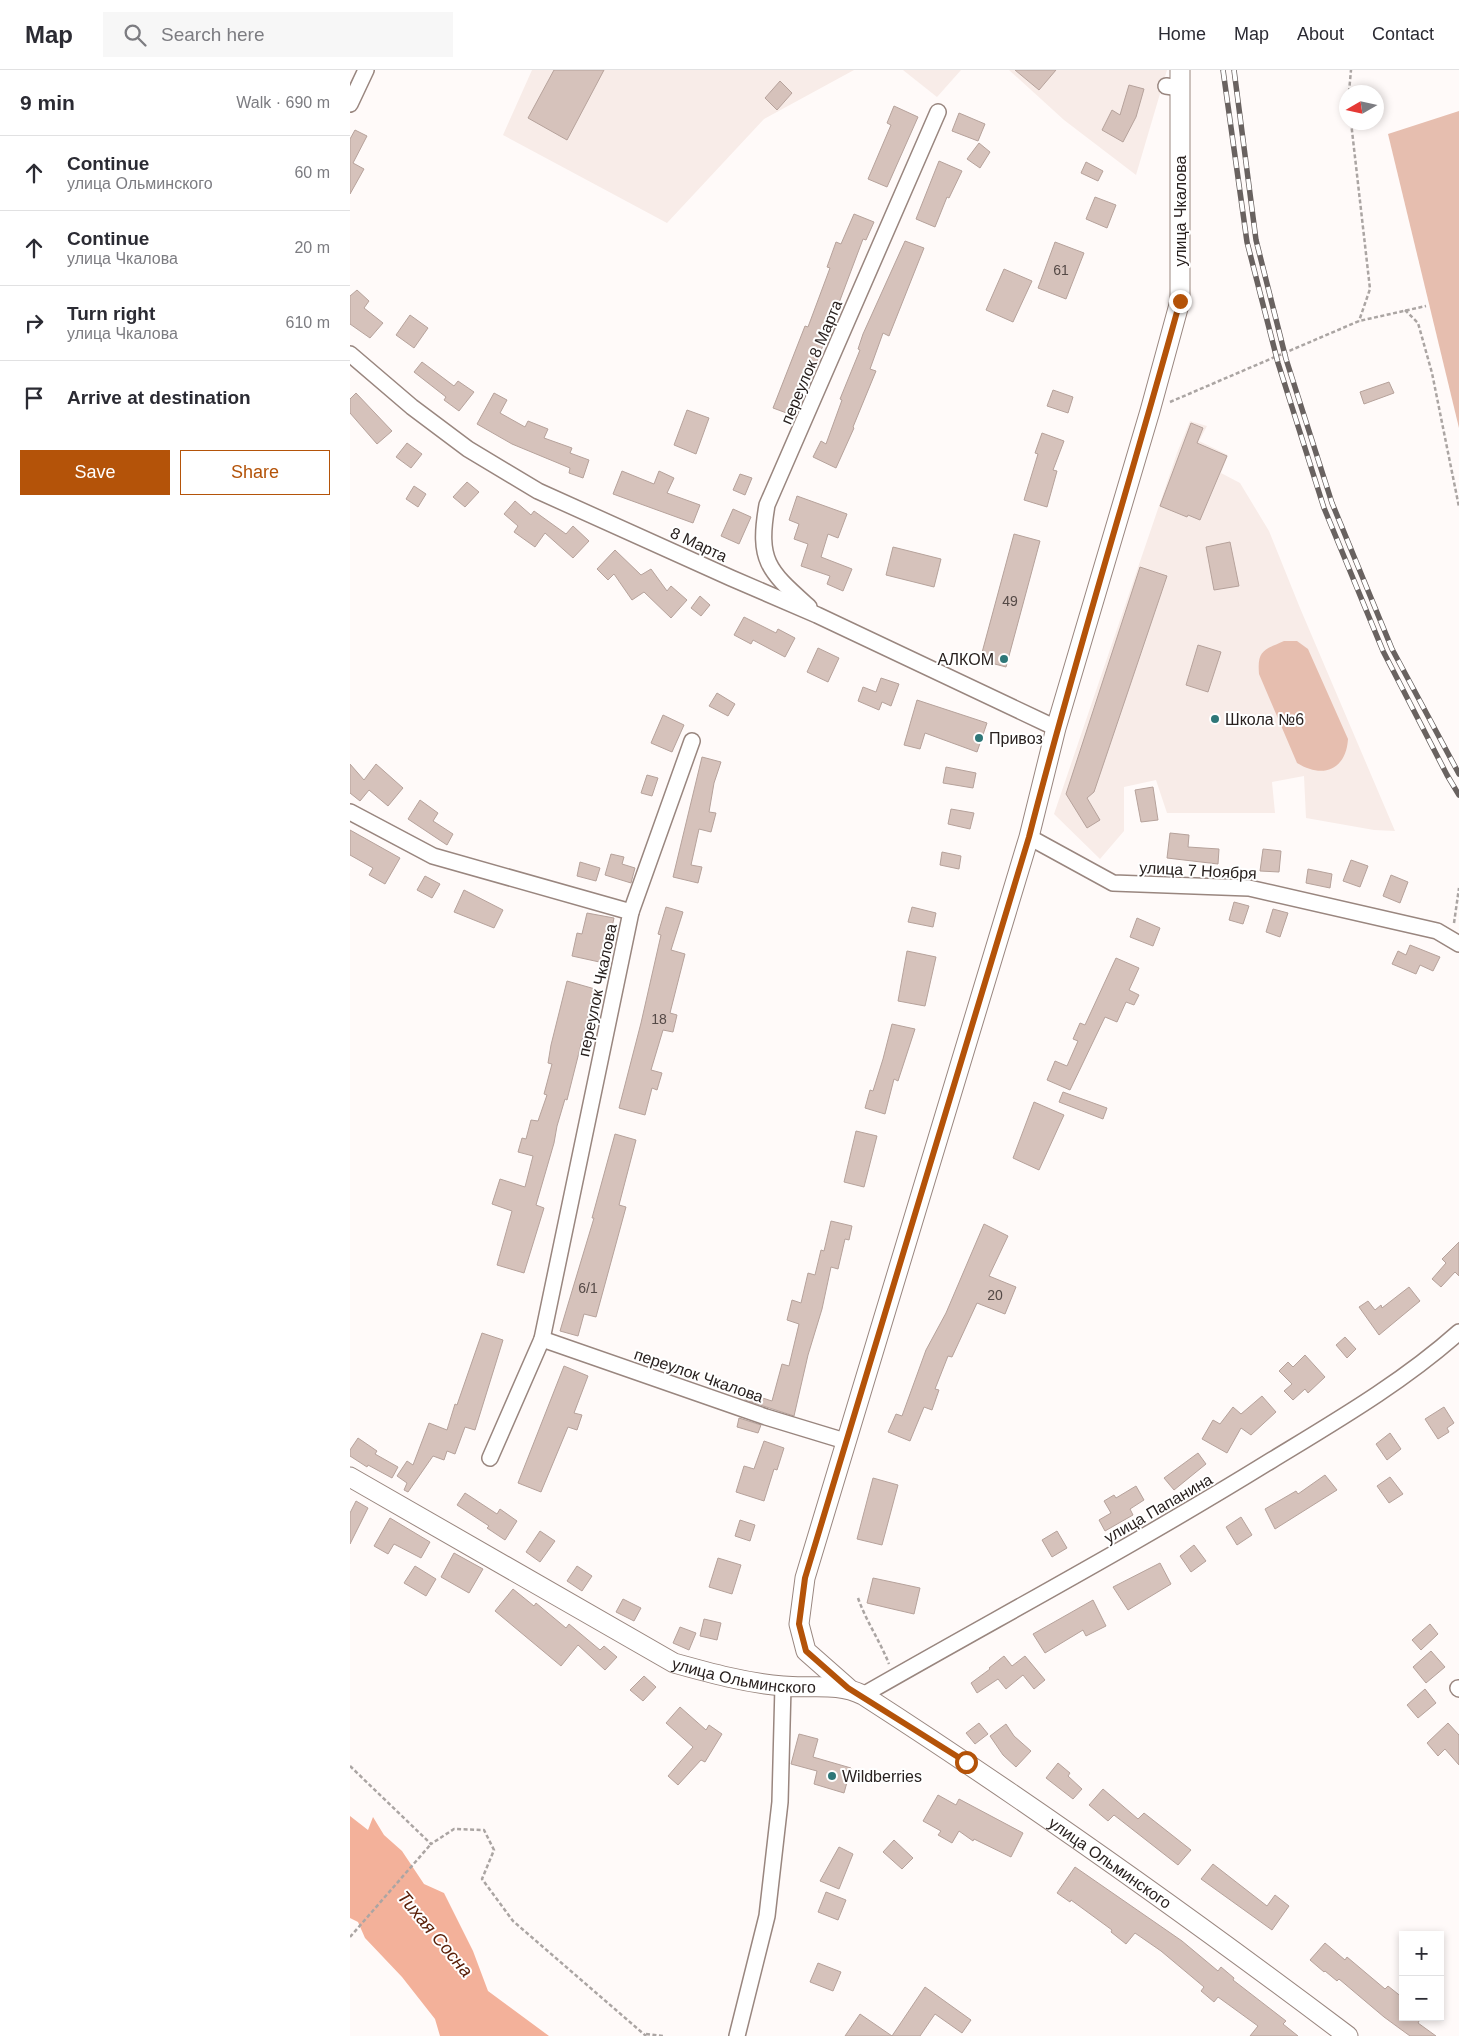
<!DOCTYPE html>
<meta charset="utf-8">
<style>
body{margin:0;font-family:Helvetica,sans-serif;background:#f7f7f7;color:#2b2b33}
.controls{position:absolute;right:15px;bottom:15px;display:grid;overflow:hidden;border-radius:0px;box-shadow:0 2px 8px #0003}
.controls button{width:45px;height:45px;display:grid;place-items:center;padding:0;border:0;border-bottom:1px solid #e1e1e2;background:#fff;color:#2b2b33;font:25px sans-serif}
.compass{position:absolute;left:989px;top:15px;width:45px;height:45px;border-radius:50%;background:#fff;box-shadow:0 2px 8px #0003;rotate:261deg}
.stop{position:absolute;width:15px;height:15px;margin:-11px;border:4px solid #b45309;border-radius:50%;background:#fff}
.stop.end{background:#b45309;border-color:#fff;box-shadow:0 1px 5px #0008}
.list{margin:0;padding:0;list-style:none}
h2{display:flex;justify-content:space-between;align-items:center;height:65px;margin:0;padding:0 20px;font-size:21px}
h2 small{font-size:16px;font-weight:400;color:#7c7c81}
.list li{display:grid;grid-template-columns:32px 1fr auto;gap:15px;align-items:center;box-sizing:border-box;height:75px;padding:0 20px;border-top:1px solid #e1e1e2}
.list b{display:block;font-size:19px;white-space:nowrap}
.list p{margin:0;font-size:16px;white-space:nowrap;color:#7c7c81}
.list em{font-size:16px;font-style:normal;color:#7c7c81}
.actions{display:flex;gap:10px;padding:15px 20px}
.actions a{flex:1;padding:11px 0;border:1px solid #b45309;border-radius:0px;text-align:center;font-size:18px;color:#b45309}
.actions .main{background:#b45309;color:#fff}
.icon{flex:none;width:28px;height:28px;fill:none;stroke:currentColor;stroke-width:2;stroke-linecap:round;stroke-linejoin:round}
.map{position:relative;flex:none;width:1109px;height:1966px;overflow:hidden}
header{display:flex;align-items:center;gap:30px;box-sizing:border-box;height:70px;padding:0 25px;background:#fff;border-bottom:1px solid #e1e1e2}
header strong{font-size:24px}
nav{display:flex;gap:28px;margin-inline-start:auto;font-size:18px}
.search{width:350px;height:45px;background:#f7f7f7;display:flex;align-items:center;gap:12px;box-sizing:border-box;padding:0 18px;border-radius:0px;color:#7c7c81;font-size:19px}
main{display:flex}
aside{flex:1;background:#fff}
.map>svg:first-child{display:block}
</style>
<header>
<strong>Map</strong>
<div class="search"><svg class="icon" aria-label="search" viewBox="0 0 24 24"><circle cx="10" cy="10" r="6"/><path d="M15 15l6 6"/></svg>Search here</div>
<nav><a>Home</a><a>Map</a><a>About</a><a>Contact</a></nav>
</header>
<main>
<aside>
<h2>9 min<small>Walk · 690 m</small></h2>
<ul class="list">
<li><svg class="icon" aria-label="ahead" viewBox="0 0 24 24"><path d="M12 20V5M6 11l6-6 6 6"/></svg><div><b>Continue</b><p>улица Ольминского</p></div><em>60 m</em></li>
<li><svg class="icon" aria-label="ahead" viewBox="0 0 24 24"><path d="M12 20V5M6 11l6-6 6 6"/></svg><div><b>Continue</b><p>улица Чкалова</p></div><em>20 m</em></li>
<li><svg class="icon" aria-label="right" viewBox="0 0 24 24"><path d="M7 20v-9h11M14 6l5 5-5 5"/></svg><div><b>Turn right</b><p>улица Чкалова</p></div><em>610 m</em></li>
<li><svg class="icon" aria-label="arrive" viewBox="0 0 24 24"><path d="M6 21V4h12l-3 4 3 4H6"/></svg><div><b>Arrive at destination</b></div></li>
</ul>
<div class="actions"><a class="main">Save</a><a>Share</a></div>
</aside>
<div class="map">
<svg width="1109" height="1966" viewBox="0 0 1109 1966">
<rect width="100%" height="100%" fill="#fffaf9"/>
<!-- built -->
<g fill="#f8ece8">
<path d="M182 0H504L414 49 317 153 153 65Z"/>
<path d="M553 0H611L587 27Z"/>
<path d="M659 0H817L786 105 714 50Z"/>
<path d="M840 351 857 356 849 371 878 385 871 403 890 413 919 461 950 538 1045 761 1024 760 956 748 954 706 922 712 925 743H817L806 710 774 717V761L750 789 704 744 827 383Z"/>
</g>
<!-- green -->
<g fill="#e6beaf">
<path d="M1109 41V358L1038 64Z"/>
<path d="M934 571H947L958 579 998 669C996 700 973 709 947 693L909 604C907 580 914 580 934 571Z"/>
</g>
<!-- water -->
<path fill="#f3b19a" d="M0 1746 18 1760 23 1747 34 1765 52 1781 74 1814 94 1823 123 1881 138 1921 199 1966H90L85 1949 52 1907 15 1868 8 1852 0 1848Z"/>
<!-- building -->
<g fill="#d6c2bb" stroke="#b6a29b">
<path d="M204 0H254L217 70 178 48Z"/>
<path d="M665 0H706L689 20Z"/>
<path d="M430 11 442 23 427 40 415 28Z"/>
<path d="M779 15 794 19 786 47 773 72 752 60 762 40 770 45Z"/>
<path d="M544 36 568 47 537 117 518 109 541 55 537 53Z"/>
<path d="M609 43 635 54 628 71 602 61Z"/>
<path d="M5 60 17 66 3 93 14 99 0 124V69Z"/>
<path d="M629 73 640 82 630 98 617 89Z"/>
<path d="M589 91 612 101 599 128 597 127 585 157 566 149Z"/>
<path d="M736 92 753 101 748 111 731 103Z"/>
<path d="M745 127 766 135 757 158 736 149Z"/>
<path d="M504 144 524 152 516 170 513 169 460 310 456 309 442 345 423 338 455 256 458 257 480 198 477 197 486 172 491 174Z"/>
<path d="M555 171 574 178 539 266 533 263 520 299 526 301 503 357 504 358 486 398 463 387 471 371 476 374 492 330 490 329 510 280 508 279 513 264Z"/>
<path d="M705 172 734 183 716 229 688 218Z"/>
<path d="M654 199 682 211 663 252 636 240Z"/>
<path d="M7 220 19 231 14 238 33 253 20 268 0 254V226Z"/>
<path d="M60 245 78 258 64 278 46 265Z"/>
<path d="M72 292 104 316 108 311 124 322 109 341 94 330 96 327 64 302Z"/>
<path d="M1039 312 1044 323 1014 334 1010 322Z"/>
<path d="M703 320 723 327 718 343 697 336Z"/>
<path d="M6 323 42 361 27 374 0 343V329Z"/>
<path d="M144 323 157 330 150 343 175 357 178 351 198 359 194 368 222 378 220 383 239 390 233 408 219 403 220 398 162 374 127 354Z"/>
<path d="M337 340 359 348 346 384 324 375Z"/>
<path d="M841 353 853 358 847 373 877 386 850 450 838 445 837 447 810 436Z"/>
<path d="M692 363 714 371 703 400 707 401 697 437 674 430 688 384 685 383Z"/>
<path d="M57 373 72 384 61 398 46 387Z"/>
<path d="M272 401 304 414 309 401 324 408 317 423 350 435 343 453 263 424Z"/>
<path d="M390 404 402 408 395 425 383 420Z"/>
<path d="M117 412 129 422 115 437 103 427Z"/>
<path d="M64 416 76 424 68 437 56 429Z"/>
<path d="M447 426 497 444 488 468 478 464 471 487 502 499 493 521 477 514 480 506 451 496 458 474 444 469 449 454 439 450Z"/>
<path d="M165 431 181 445 184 441 216 464 223 456 239 471 223 488 195 463 185 477 164 462 168 456 154 444Z"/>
<path d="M383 439 401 447 389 474 371 466Z"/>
<path d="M664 464 690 471 656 597 630 590Z"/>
<path d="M880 472 889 516 864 520 856 477Z"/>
<path d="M543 477 591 489 584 517 536 505Z"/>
<path d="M265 480 291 505 301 499 317 521 321 516 337 530 321 548 294 522 282 530 264 504 258 510 247 499Z"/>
<path d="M790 497 817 506 744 722 737 728 750 750 737 758 716 724Z"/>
<path d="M350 526 360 535 351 546 341 538Z"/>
<path d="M394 547 426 563 428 559 445 568 435 587 403 570 401 574 384 565Z"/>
<path d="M848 575 871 582 858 622 836 615Z"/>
<path d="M468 578 489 588 478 612 457 602Z"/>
<path d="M531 608 549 614 541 636 532 632 529 640 508 631 513 617 526 622Z"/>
<path d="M367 623 385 634 378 646 359 636Z"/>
<path d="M567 630 637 653 627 682 575 663 570 679 554 675Z"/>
<path d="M313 645 334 655 322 682 301 673Z"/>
<path d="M352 687 371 692 364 713 359 742 366 743 361 762 349 759 341 795 352 797 348 813 323 807Z"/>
<path d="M0 694 14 710 26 694 53 718 38 736 19 720 10 731 0 723Z"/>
<path d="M596 697 626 703 623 718 593 713Z"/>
<path d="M297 705 308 708 302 726 291 723Z"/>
<path d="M803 717 808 750 791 752 785 720Z"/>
<path d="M70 730 88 743 83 751 103 764 97 775 58 749Z"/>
<path d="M601 739 624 743 620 759 598 754Z"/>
<path d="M0 760 50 788 35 814 19 805 23 798 0 785Z"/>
<path d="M820 763 839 765 838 777 869 779 868 794 817 788Z"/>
<path d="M913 779 931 781 929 802 910 801Z"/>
<path d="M592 782 611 786 609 799 590 795Z"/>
<path d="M261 784 274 787 272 794 285 798 281 813 255 805Z"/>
<path d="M1001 790 1018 796 1010 817 993 811Z"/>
<path d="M230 792 250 798 246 811 227 806Z"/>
<path d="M958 799 982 804 980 818 956 813Z"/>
<path d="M1041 805 1058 812 1050 833 1033 826Z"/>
<path d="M75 806 90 814 82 828 67 820Z"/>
<path d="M114 820 153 840 144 858 104 842Z"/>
<path d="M884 832 899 836 893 854 879 850Z"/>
<path d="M316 837 333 842 321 880 335 884 320 943 327 945 323 962 313 960 301 1000 312 1003 307 1020 302 1018 295 1045 269 1038 291 953 311 865 308 864Z"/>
<path d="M562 837 586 843 583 857 558 852Z"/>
<path d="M923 839 938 843 930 867 916 862Z"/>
<path d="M237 843 264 848 254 893 222 886 227 863 232 864Z"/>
<path d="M787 848 810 858 803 876 780 867Z"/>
<path d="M1060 875 1090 887 1083 901 1070 895 1066 904 1042 894 1048 881 1056 885Z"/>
<path d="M557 881 586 887 575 936 548 931Z"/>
<path d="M766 888 789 898 779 920 789 925 784 935 776 932 767 952 755 947 720 1020 697 1010 705 991 717 996 728 971 723 969 730 953 735 955Z"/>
<path d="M217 911 245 919 217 1030 215 1029 207 1056 204 1073 186 1135 194 1138 174 1203 147 1195 162 1141 142 1134 150 1109 175 1117 183 1086 168 1082 172 1068 176 1069 181 1050 188 1051 197 1025 194 1024 202 994 198 993 201 975Z"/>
<path d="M542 954 565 959 548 1011 544 1009 535 1044 515 1038 520 1020 523 1021 533 989Z"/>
<path d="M713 1022 757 1038 753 1049 709 1032Z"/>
<path d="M684 1032 714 1045 689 1100 663 1088Z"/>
<path d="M506 1061 527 1066 514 1117 494 1112Z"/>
<path d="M265 1064 286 1070 269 1135 276 1137 246 1247 234 1244 228 1266 210 1261 244 1148H242Z"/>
<path d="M481 1151 502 1156 499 1170 495 1169 488 1199 481 1197 472 1239 458 1285 444 1346 395 1330 397 1323 422 1331 432 1294 439 1296 449 1254 437 1250 442 1230 451 1233 458 1203 465 1205 471 1180 474 1181Z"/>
<path d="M634 1154 658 1166 639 1206 666 1217 655 1244 627 1233 602 1287 598 1286 585 1319 589 1320 582 1340 574 1337 560 1371 538 1362 546 1344 552 1346 576 1280 596 1243Z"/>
<path d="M1109 1172V1206L1105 1202 1091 1217 1082 1209 1096 1193 1092 1189Z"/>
<path d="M1059 1217 1070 1231 1029 1265 1009 1237 1018 1231 1025 1240 1031 1235 1032 1238Z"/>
<path d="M132 1263 153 1270 125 1360 115 1357 105 1384 97 1381 94 1390 83 1386 58 1422 54 1420 57 1413 47 1406 57 1391 63 1395 79 1353 97 1360 105 1334 107 1335Z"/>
<path d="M995 1267 1006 1279 997 1288 986 1275Z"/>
<path d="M955 1285 975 1307 958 1323 955 1319 943 1330 934 1321 942 1314 929 1301 938 1292 943 1297Z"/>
<path d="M214 1296 238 1306 224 1343 232 1345 227 1360 218 1357 191 1422 168 1413Z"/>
<path d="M912 1326 926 1342 901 1365 891 1358 877 1383 852 1369 863 1350 870 1354 883 1337 891 1344Z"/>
<path d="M1094 1337 1104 1353 1097 1358 1099 1362 1088 1369 1075 1349Z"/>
<path d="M389 1348 411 1355 408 1363 387 1357Z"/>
<path d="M1040 1363 1051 1379 1037 1390 1026 1374Z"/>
<path d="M8 1368 27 1381 25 1384 48 1397 42 1408 18 1395 17 1397 0 1386V1380Z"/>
<path d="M414 1371 434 1378 427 1400 424 1399 414 1431 386 1422 394 1396 404 1399Z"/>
<path d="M848 1383 856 1394 824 1420 814 1408Z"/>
<path d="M975 1405 987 1420 925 1459 915 1439 946 1421 948 1424Z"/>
<path d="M1040 1407 1053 1424 1039 1433 1027 1416Z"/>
<path d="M523 1408 548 1415 532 1475 507 1469Z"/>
<path d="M786 1416 794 1430 780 1439 783 1445 755 1461 749 1450 761 1443 754 1431 764 1425 766 1428Z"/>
<path d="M115 1423 147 1444 150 1439 167 1451 155 1470 137 1458 139 1456 107 1435Z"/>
<path d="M6 1431 18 1438 0 1474V1443Z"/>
<path d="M891 1447 902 1465 887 1475 876 1457Z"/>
<path d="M40 1448 80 1472 71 1488 44 1474 38 1484 24 1476Z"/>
<path d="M390 1450 405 1455 400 1471 385 1466Z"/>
<path d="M190 1461 205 1471 190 1492 176 1482Z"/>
<path d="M707 1461 717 1478 702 1487 692 1470Z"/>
<path d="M844 1475 856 1491 841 1502 830 1486Z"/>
<path d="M104 1483 133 1499 119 1523 91 1507Z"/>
<path d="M368 1488 391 1495 382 1524 359 1517Z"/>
<path d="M810 1493 821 1514 778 1540 763 1517Z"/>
<path d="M65 1496 86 1509 76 1526 54 1513Z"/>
<path d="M227 1496 242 1506 232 1521 217 1511Z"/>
<path d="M523 1508 570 1518 564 1544 517 1533Z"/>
<path d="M163 1519 184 1536 186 1533 216 1558 219 1554 250 1580 254 1576 267 1587 255 1600 228 1575 211 1596 145 1541Z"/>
<path d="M273 1529 291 1538 284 1551 266 1542Z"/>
<path d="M743 1530 756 1556 736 1566 733 1560 695 1583 683 1564Z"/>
<path d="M354 1549 371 1553 367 1570 350 1566Z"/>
<path d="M1080 1554 1088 1564 1071 1580 1062 1570Z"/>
<path d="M330 1557 346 1563 339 1580 323 1573Z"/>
<path d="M1081 1581 1095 1597 1076 1613 1063 1597Z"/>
<path d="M654 1586 662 1596 675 1586 695 1610 684 1619 673 1605 656 1619 648 1609 627 1623 621 1613 640 1599 639 1598Z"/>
<path d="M294 1606 306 1617 293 1631 280 1620Z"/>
<path d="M1075 1619 1086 1633 1068 1648 1057 1635Z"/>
<path d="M330 1637 356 1660 359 1655 372 1664 355 1692 351 1690 328 1715 318 1706 343 1677 316 1653Z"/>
<path d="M629 1653 638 1664 625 1674 616 1663Z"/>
<path d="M1098 1653 1109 1665V1695L1095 1679 1088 1686 1077 1673Z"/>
<path d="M656 1654 664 1666 681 1681 666 1697 653 1685 640 1666Z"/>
<path d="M449 1664 468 1669 463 1687 501 1698 494 1723 464 1714 467 1701 441 1694Z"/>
<path d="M708 1693 720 1703 718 1706 732 1719 723 1729 696 1708Z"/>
<path d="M753 1719 788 1749 794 1743 841 1780 828 1795 764 1745 758 1751 739 1735Z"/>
<path d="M588 1725 606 1735 609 1729 673 1763 661 1787 624 1769 623 1771 609 1761 602 1773 588 1765 591 1761 573 1751Z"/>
<path d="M544 1770 563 1788 552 1799 533 1782Z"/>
<path d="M489 1777 503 1784 489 1819 470 1811Z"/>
<path d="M863 1794 917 1836 925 1825 939 1836 922 1860 851 1809Z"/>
<path d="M725 1797 832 1871 868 1901 871 1897 884 1908 883 1910 936 1951 933 1954 948 1966H900L908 1956 868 1927 864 1932 851 1921 854 1917 811 1881 785 1863 776 1874 761 1862 762 1860 721 1830 720 1832 707 1823Z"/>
<path d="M476 1822 496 1830 488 1850 468 1842Z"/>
<path d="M975 1873 995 1890 997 1887 1035 1919 1038 1916 1053 1928V1947H1071L1068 1953 1086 1966H1060L1034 1947 989 1909 987 1911 975 1901 974 1902 960 1890Z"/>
<path d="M468 1893 491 1902 483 1921 460 1912Z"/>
<path d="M575 1917 621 1950 612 1963 585 1944 570 1966H495L510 1944 542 1966Z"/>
</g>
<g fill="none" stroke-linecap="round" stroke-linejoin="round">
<defs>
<g id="minor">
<path d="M816 16 830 18"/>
<path d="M0 34 16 0"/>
<path d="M0 284 62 337 118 379 188 421 381 508 467 545 706 658"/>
<path d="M459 537C419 501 407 492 417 435L588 42"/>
<path d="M0 742 83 786 281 842 192 1269 140 1388"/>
<path d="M679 767 763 813 899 818 1087 861 1109 874"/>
<path d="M281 842 342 671"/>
<path d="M192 1269 416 1347 495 1371"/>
<path d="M1108 1618 1109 1619"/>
<path d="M513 1625C649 1547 788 1473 922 1390 986 1351 1053 1312 1109 1262"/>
<path d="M387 1966 417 1846 430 1732 433 1616"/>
</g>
<g id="tertiary">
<path id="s1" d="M0 1407 324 1593C360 1603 396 1613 433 1616 461 1619 487 1612 513 1625 679 1732 840 1847 998 1966"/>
<path d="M498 1618 456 1581 449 1554 455 1508 679 767 706 658 800 341 830 231V0"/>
</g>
</defs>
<!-- minor casing -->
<use href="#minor" stroke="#99867f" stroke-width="18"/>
<!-- tertiary casing -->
<use href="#tertiary" stroke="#99867f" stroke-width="21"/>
<!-- path -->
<g stroke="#aba5a3" stroke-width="2.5" stroke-dasharray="4 2.5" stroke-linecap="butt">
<path d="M999 22 1001 0"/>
<path d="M1001 52 1020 219 1009 251"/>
<path d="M1055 240 1068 253 1082 303 1109 437"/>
<path d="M820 332 1009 251 1076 236"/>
<path d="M1104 853 1109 818"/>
<path d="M508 1528C516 1551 530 1571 539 1594"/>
<path d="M0 1696 81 1774 104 1759 134 1760 144 1780 132 1809 163 1851 296 1966"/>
<path d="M0 1867 81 1774"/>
<path d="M296 1964 313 1966"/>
</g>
<!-- minor -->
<use href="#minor" stroke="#fff" stroke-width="15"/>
<!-- tertiary -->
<use href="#tertiary" stroke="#fff" stroke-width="19"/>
<defs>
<g id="rail">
<path d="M873 0 897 172 928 293 974 438 1033 581 1097 705 1109 725"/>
<path d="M884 0 906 170 936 289 982 433 1042 579 1109 704"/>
</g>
</defs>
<!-- rail casing -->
<use href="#rail" stroke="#696260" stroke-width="5.5"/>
<!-- rail -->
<use href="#rail" stroke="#fff" stroke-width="4" stroke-dasharray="11" stroke-linecap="butt"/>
</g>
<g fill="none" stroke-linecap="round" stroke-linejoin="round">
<!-- route -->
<path stroke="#b45309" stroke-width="6" d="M616 1692 498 1618 456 1581 449 1554 455 1508 679 767C725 587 781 410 830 231"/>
</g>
<!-- markers -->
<g fill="#2e7778" stroke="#fff" stroke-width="2">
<circle cx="654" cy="589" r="5"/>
<circle cx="865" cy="649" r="5"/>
<circle cx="629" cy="668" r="5"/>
<circle cx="482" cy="1706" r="5"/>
</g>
<g text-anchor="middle" stroke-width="4" stroke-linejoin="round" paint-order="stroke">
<!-- number labels -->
<g font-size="14" fill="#544946">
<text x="711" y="205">61</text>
<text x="660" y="536">49</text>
<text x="309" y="954">18</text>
<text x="238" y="1223">6/1</text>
<text x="645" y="1230">20</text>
</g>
<!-- street labels -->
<g font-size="16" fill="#29211f" stroke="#fff">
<text transform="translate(830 141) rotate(-90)" y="6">улица Чкалова</text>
<text transform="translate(461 292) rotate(-67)" y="6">переулок 8 Марта</text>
<text transform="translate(349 474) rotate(25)" y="6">8 Марта</text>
<text transform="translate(848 800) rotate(3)" y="6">улица 7 Ноября</text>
<text transform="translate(247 920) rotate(-78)" y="6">переулок Чкалова</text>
<text transform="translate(349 1305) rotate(19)" y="6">переулок Чкалова</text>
<text transform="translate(808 1438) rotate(-30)" y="6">улица Папанина</text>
<text dy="6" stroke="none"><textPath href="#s1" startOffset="445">улица Ольминского</textPath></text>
<text dy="6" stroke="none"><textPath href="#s1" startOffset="865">улица Ольминского</textPath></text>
</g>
<!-- poi labels -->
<g font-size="16" fill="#29211f" stroke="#fff" text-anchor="start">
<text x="644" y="595" text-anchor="end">АЛКОМ</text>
<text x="875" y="655">Школа №6</text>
<text x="639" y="674">Привоз</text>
<text x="492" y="1712">Wildberries</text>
</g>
<!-- water labels -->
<g font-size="18" font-style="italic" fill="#5b210a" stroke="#fff">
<text transform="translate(85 1864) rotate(50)" y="6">Тихая Сосна</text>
</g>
</g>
</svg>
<div class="controls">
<button>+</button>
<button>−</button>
</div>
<svg class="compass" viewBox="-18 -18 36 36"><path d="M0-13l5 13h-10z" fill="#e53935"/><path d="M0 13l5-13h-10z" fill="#7c7c81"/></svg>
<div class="stop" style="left:616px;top:1692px"></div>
<div class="stop end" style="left:830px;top:231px"></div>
</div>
</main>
